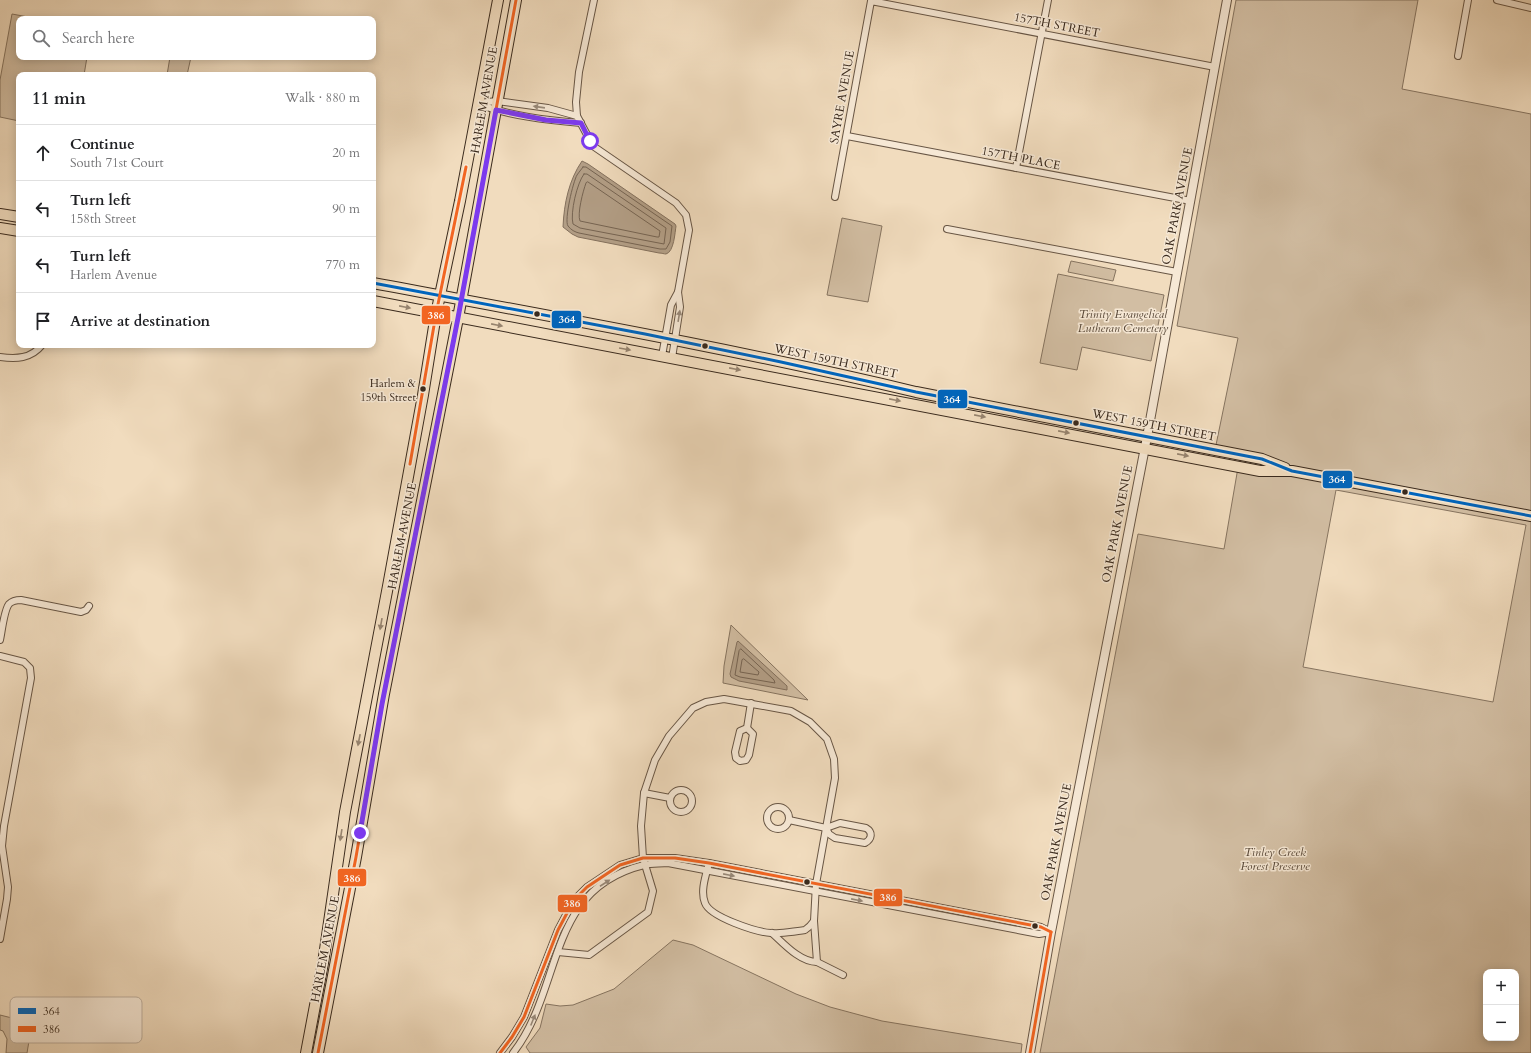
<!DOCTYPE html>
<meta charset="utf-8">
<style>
body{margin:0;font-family:Cardo,serif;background:#f6f6f6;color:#202124}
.controls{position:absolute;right:12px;bottom:12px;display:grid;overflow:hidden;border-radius:8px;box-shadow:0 2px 10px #0003}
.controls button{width:36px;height:36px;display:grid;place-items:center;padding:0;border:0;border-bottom:1px solid #e0e0e0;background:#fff;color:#202124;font:20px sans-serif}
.stop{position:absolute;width:12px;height:12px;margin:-9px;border:3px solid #7c3aed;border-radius:50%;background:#fff}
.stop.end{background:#7c3aed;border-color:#fff;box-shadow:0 1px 4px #0008}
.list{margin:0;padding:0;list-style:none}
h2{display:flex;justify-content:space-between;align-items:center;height:52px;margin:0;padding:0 16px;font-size:17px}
h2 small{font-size:13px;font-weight:400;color:#757577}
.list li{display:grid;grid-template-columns:26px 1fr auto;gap:12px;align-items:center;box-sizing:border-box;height:56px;padding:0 16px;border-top:1px solid #e0e0e0}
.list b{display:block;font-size:15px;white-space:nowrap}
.list p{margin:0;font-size:13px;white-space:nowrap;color:#757577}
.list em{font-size:13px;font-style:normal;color:#757577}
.icon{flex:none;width:22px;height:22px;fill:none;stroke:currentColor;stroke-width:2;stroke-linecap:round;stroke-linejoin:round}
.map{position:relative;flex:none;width:1531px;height:1053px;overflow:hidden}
.search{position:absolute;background:#fff;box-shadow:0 2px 10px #0003;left:16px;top:16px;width:360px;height:44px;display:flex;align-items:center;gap:10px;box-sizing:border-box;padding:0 14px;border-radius:8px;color:#757577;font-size:15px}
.panel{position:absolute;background:#fff;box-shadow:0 2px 10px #0003;left:16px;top:72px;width:360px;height:276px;border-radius:8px}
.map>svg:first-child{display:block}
</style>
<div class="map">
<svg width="1531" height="1053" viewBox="0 0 1531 1053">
<rect width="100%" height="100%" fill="#f1dcbe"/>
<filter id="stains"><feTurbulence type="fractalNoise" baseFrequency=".005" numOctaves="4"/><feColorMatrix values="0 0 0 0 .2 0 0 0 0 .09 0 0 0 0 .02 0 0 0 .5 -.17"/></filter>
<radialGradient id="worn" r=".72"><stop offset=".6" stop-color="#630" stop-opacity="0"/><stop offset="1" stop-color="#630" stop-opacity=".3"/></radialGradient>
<!-- green -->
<g fill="#d2bea3" stroke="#867460" fill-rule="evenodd">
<path d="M1236 0H1418L1402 89 1531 114V1053H1040L1138 534 1224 549 1241 450 1216 445 1238 338 1177 326ZM1336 490 1526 525 1493 702 1303 667ZM1486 972H1516V1038H1486Z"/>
<path d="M12 14 39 19H19V57H87L84 75H19V121L0 117V80Z"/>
<path d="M170 57H191L187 75H167Z"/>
<path d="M842 218 882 226 868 302 827 295Z"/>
<path d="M1071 261 1116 270 1113 281 1068 272Z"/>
<path d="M1058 274 1164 295 1151 361 1082 347 1077 370 1040 363Z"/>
<path d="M731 625 808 700 723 683 724 666Z"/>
<path d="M673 940 693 945 796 994 830 1007 882 1021 1022 1044 1021 1053H530L526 1047 540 1028 546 1004 560 1006 573 1005 614 989Z"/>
<path d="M0 1015 32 1023 27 1053H6L7 1039 3 1031 0 1030Z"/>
</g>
<!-- water -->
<g fill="#b39f87" stroke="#83705d">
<path d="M582 161 588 164 675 224 676 226C675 232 674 252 666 254 664 254 662 253 659 253L578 237 572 234 563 227C564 203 569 180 582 161Z"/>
<path d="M738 641 787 686V690L739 681 731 677 730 674 737 642Z"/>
</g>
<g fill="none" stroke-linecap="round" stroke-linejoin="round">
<!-- shore -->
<g stroke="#766452" stroke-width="1">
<path d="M583 167H586L672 226 670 242 666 249H660L579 233C575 232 571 230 568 226 564 220 573 182 577 175 579 172 581 170 583 167Z"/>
<path d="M584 174H587L666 228 664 244 580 228 573 224C570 213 577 183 584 174Z"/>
<path d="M588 182 660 231 659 237H657L580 221C577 214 583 191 586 183Z"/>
<path d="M741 649 774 680 775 683 740 677 735 675 739 651Z"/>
<path d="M744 659 759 672 758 675 740 672 742 660Z"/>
</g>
<defs>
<g id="minor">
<path d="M594 0 579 72 576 102 577 116 593 146 676 203 686 215 689 230 678 292 680 307 672 358"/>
<path d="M1497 0 1531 8"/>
<path d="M1458 56 1468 0"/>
<path d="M479 103 497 101 548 108 577 116"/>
<path d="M478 104C510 116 546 120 581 123"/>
<path d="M847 136 1191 201"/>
<path d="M1016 168 1048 0"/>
<path d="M835 197 871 1 1215 67"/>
<path d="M947 229 1177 272"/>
<path d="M662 356 671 305 678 292"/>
<path d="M0 357C16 359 31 359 42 345"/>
<path d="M0 640C2 631 4 610 9 604 12 601 17 600 21 600L81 612 86 610 89 606"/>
<path d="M0 656 24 662 30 668 31 678 4 826 2 846 8 887 7 899 0 939"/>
<path d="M747 728 753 734 749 755 746 760 740 761 736 758 735 752 740 731Z"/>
<path d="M747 728 751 703"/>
<circle cx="681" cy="801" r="11"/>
<path d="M644 793 670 798"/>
<circle cx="778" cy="818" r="11"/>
<path d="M789 820 826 828"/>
<path d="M840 823 866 828C873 832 872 839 865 843L835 838 829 834 826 828Z"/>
<path d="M772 933C784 944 800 962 817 962L814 921"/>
<path d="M558 952 589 955 648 912 653 891 643 858 641 826 644 793 655 760 669 736 693 708 706 702 724 699 791 711 810 722 827 739 834 759 835 778 816 884 814 921C812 924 808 928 805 930 800 931 776 934 771 933 756 932 710 917 705 903 700 891 706 875 709 863"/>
<path d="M817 962 843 975"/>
<path d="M500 1053 512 1037 524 1017 558 930 574 900 587 887 620 865 643 858H675L709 863 1041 927 1051 932"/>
<path d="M513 1053C564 988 545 889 644 865 652 863 660 864 668 863L1039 934 1051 932"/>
</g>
<path id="tertiary" d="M1030 1053 1051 932 1147 437 1227 0"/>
<g id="primary">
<path d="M0 214 19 217"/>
<path d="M0 228 19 231"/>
<path d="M373 283C554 317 736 349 916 392L1262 459 1285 468"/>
<path d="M373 301 1260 471H1292L1531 516"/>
<path d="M306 1053 323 963 345 812 388 586 423 395 436 314 460 201 498 0"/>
<path d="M318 1053 356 857 384 694 458 318 516 0"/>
</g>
</defs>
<!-- minor casing -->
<use href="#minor" stroke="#685645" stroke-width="8"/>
<!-- tertiary casing -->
<use href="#tertiary" stroke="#685645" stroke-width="10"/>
<!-- primary casing -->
<use href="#primary" stroke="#3a2a1d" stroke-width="12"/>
<!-- minor -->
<use href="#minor" stroke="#f6e8d5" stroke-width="6"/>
<!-- tertiary -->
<use href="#tertiary" stroke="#f6e8d5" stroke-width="8"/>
<!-- primary -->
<use href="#primary" stroke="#f1dcbe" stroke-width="10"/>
<defs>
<path id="bus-1" d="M373 283 645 334 781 362 916 392 1262 459 1292 471 1531 516"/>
<g id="bus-2">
<path d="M410 464 436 314 466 167"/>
<path d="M318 1053 356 857 384 694 458 318 516 0"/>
<path d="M500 1053 512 1037 524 1017 558 930 574 900 587 887 620 865 643 858H675L709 863 1041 927 1051 932"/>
<path d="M1030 1053 1051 932"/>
</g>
</defs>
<!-- bus-1 casing -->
<use href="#bus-1" stroke="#f6e8d5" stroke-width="6"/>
<!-- bus-2 casing -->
<use href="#bus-2" stroke="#f6e8d5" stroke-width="6"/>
<!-- bus-1 -->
<use href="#bus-1" stroke="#0065bd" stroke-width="3"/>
<!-- bus-2 -->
<use href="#bus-2" stroke="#f26522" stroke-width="3"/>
</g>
<!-- one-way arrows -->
<defs><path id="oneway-solid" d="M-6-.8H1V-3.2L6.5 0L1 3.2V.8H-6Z"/></defs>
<g fill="#988979">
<use href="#oneway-solid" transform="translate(539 107) rotate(-172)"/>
<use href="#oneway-solid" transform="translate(679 316) rotate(-81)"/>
<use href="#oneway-solid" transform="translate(729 875) rotate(11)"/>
<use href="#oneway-solid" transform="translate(605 883) rotate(-33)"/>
<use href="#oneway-solid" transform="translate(857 900) rotate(11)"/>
<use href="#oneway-solid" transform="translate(533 1020) rotate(-68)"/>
</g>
<g fill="#96836e">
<use href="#oneway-solid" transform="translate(405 307) rotate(11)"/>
<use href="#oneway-solid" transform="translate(497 325) rotate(11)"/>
<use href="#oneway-solid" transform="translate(625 349) rotate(10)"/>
<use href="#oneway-solid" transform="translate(735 369) rotate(11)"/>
<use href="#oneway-solid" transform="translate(895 400) rotate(11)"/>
<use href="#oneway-solid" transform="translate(980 416) rotate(11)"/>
<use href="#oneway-solid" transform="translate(1064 432) rotate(11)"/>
<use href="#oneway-solid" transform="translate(1183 455) rotate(11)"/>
<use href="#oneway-solid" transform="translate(381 624) rotate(100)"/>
<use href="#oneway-solid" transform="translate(359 740) rotate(101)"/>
<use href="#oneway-solid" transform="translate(341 835) rotate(99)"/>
</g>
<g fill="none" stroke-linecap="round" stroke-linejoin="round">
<!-- route -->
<path stroke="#7c3aed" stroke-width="5" d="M360 833 382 704 458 318 496 110 546 120 581 123 590 141"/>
</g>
<!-- markers -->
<g fill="#3a2a1d" stroke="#f6e8d5" stroke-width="1.5">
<circle cx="537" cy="314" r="3.5"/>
<circle cx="705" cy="346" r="3.5"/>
<circle cx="423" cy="389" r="3.5"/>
<circle cx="1076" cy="423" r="3.5"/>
<circle cx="1405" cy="492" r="3.5"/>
<circle cx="807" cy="882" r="3.5"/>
<circle cx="1035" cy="926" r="3.5"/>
</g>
<g text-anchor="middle" stroke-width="3" stroke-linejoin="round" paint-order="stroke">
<!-- bus labels -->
<g font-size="11" fill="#3a2a1d" stroke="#f6e8d5" text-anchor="end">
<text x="416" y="387">Harlem &amp;<tspan x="416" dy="14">159th Street</tspan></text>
</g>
<!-- street labels -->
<g font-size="12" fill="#3a2a1d" stroke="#f6e8d5">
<text transform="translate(1057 25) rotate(11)" y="4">157TH STREET</text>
<text transform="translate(842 97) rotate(-80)" y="4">SAYRE AVENUE</text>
<text transform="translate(484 100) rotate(-80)" y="4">HARLEM AVENUE</text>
<text transform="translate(1021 158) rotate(11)" y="4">157TH PLACE</text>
<text transform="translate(1177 206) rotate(-79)" y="4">OAK PARK AVENUE</text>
<text transform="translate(836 361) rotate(12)" y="4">WEST 159TH STREET</text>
<text transform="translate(1154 425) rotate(11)" y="4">WEST 159TH STREET</text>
<text transform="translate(1117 524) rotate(-79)" y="4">OAK PARK AVENUE</text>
<text transform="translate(402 536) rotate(-79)" y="4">HARLEM AVENUE</text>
<text transform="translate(1056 842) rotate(-79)" y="4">OAK PARK AVENUE</text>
<text transform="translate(325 949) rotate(-79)" y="4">HARLEM AVENUE</text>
</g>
<!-- park labels -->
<g font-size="12" font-style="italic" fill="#584838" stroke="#f6e8d5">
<text x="1123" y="318">Trinity Evangelical<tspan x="1123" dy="14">Lutheran Cemetery</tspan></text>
<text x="1275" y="856">Tinley Creek<tspan x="1275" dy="14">Forest Preserve</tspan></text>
</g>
</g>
<!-- legend -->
<rect x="10" y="997" width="132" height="46" rx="6" fill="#f6e8d5" stroke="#beaf9e" stroke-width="1"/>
<rect x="18" y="1008" width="18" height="6" fill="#0065bd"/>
<rect x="18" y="1026" width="18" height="6" fill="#f26522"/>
<g font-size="11" fill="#3a2a1d">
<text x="43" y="1015">364</text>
<text x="43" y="1033">386</text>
</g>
<g stroke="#f6e8d5" stroke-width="1.5">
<rect x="421" y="305" width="30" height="20" rx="4" fill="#f26522"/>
<rect x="551" y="310" width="31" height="19" rx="4" fill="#0065bd"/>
<rect x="937" y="389" width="31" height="20" rx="4" fill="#0065bd"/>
<rect x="1322" y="470" width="31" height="19" rx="4" fill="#0065bd"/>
<rect x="337" y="868" width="30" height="19" rx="4" fill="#f26522"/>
<rect x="873" y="888" width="30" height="19" rx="4" fill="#f26522"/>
<rect x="557" y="894" width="31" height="19" rx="4" fill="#f26522"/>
</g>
<g font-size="11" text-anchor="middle" font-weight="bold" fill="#fff">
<text x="436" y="319">386</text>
<text x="567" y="323">364</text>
<text x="952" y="403">364</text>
<text x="1337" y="483">364</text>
<text x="352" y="882">386</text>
<text x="888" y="901">386</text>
<text x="572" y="907">386</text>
</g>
<rect width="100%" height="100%" filter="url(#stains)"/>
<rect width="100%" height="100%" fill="url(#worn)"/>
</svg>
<div class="controls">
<button>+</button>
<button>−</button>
</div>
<div class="stop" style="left:590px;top:141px"></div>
<div class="stop end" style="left:360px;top:833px"></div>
<div class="search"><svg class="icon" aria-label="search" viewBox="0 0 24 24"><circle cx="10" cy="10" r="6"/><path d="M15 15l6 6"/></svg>Search here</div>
<section class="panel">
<h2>11 min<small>Walk · 880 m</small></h2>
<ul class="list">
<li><svg class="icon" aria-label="ahead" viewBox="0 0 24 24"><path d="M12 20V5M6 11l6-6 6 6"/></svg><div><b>Continue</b><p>South 71st Court</p></div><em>20 m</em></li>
<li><svg class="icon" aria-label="left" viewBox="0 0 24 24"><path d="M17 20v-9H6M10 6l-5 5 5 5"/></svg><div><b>Turn left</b><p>158th Street</p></div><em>90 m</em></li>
<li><svg class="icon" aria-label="left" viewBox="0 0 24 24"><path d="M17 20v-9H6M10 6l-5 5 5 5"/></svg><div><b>Turn left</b><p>Harlem Avenue</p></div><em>770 m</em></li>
<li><svg class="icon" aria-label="arrive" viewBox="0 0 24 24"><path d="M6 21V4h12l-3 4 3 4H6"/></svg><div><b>Arrive at destination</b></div></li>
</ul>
</section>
</div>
